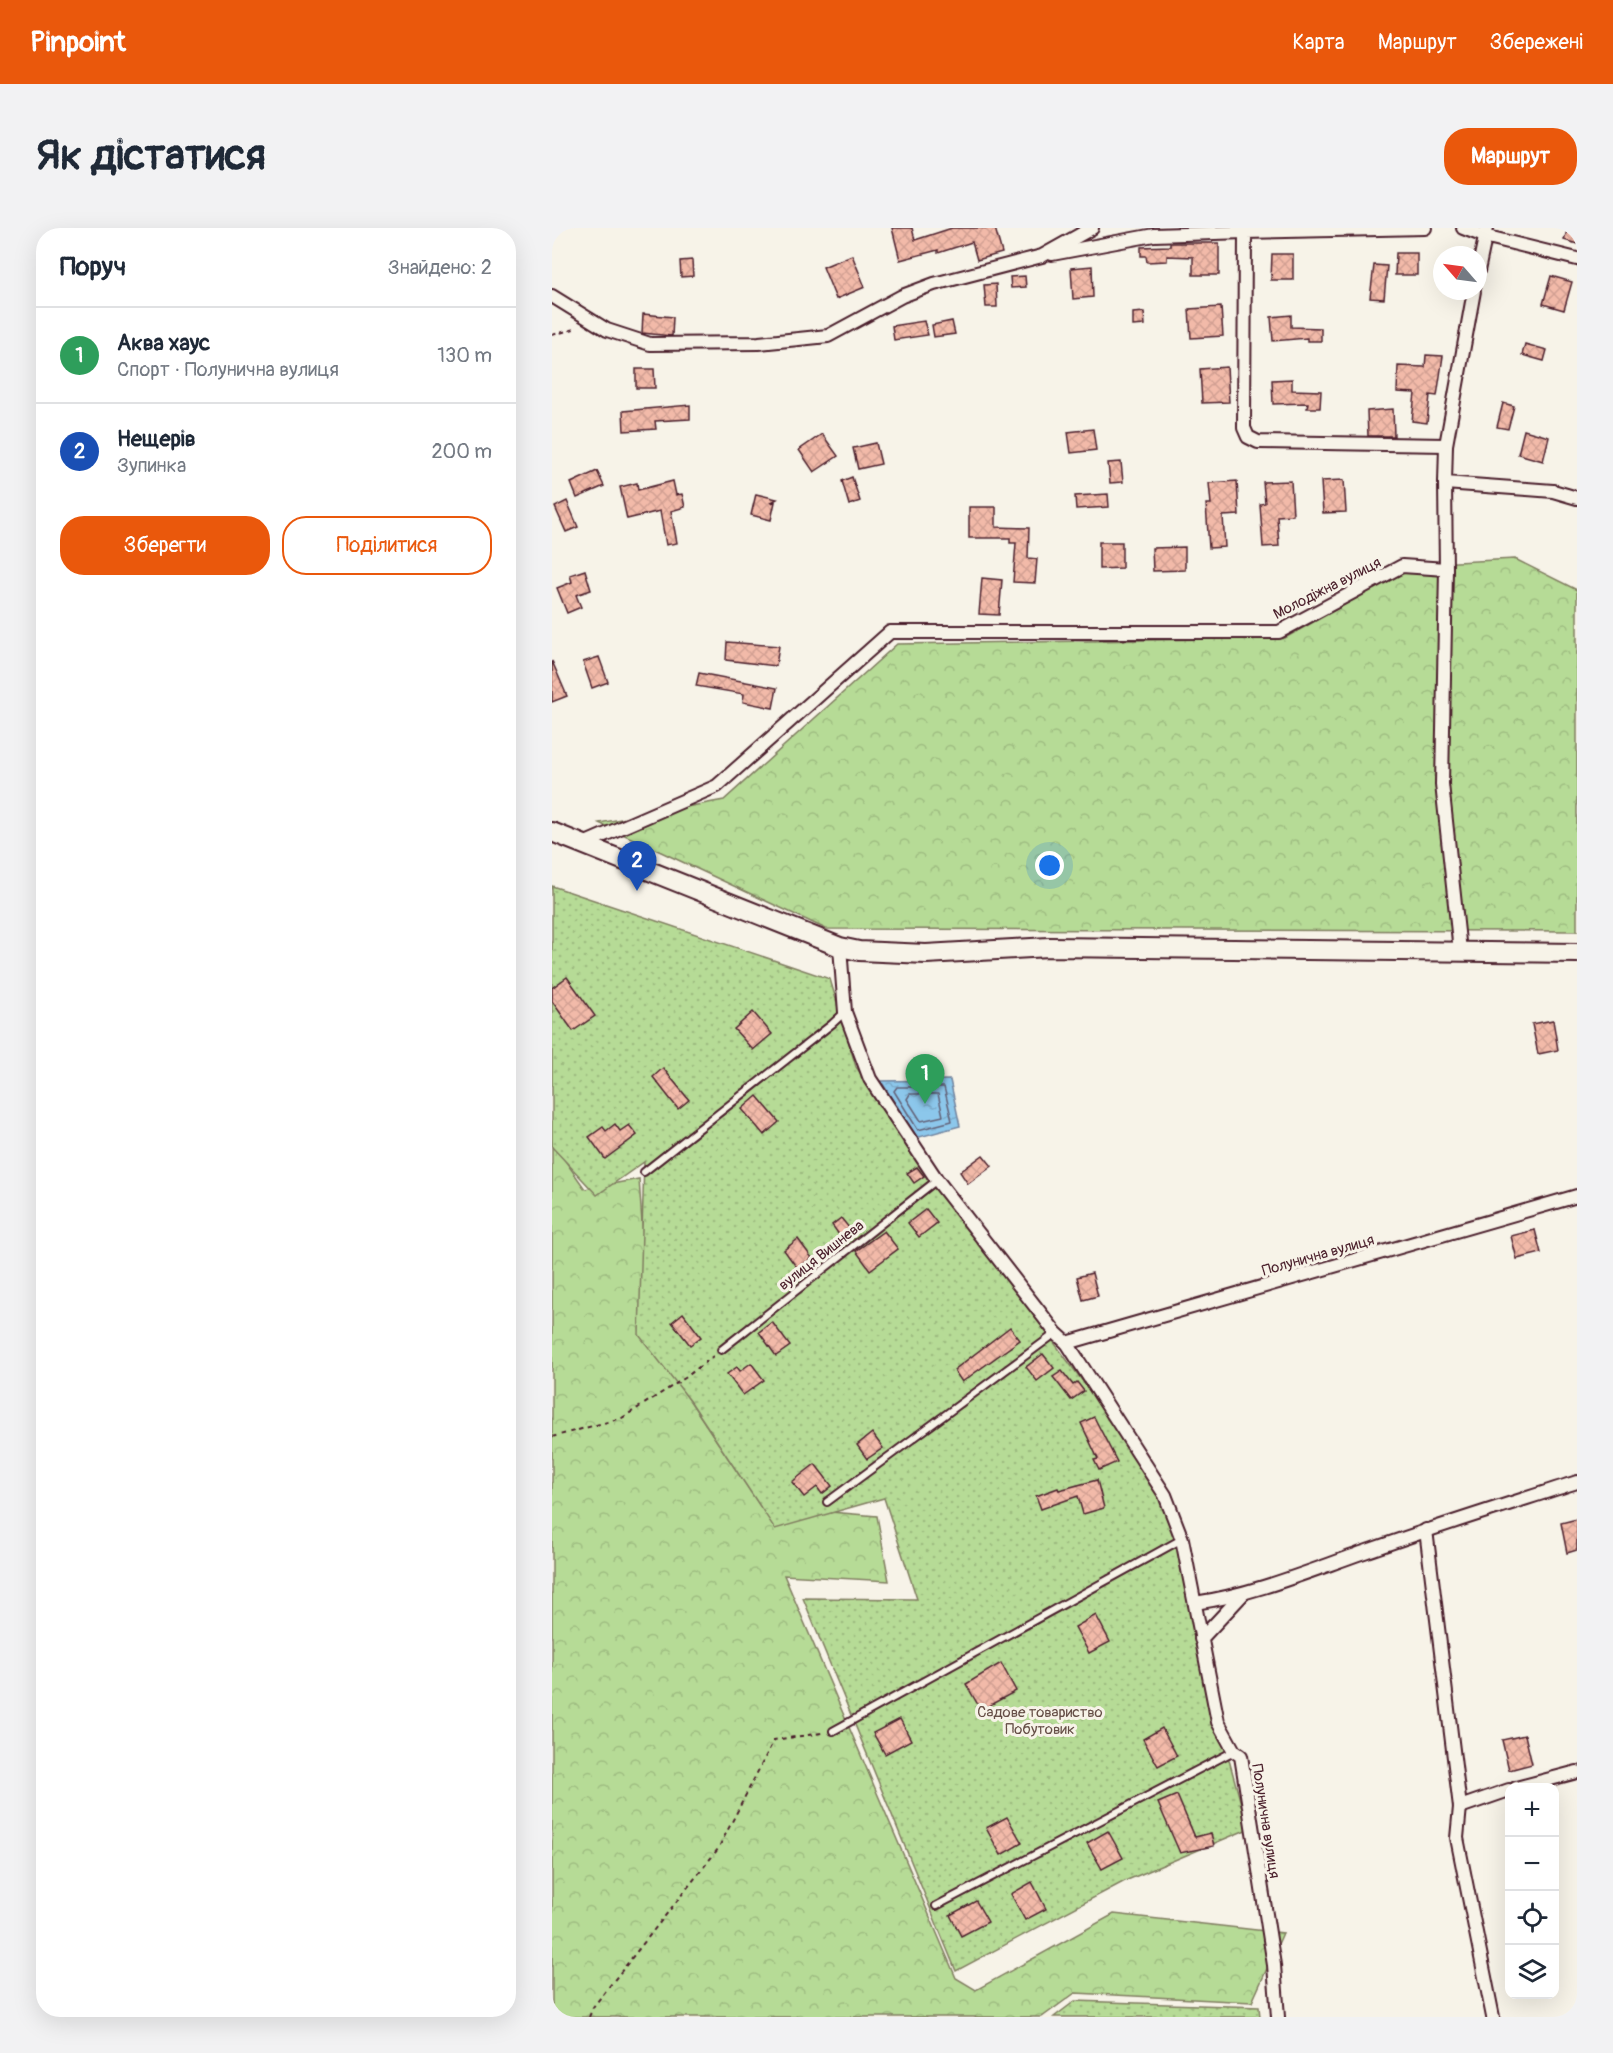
<!DOCTYPE html>
<html lang="uk">
<meta charset="utf-8">
<style>
body{margin:0;font-family:Pangolin,sans-serif;background:#f2f2f3;color:#1f2937}
.controls{position:absolute;right:18px;bottom:18px;display:grid;overflow:hidden;border-radius:12px;box-shadow:0 6px 24px #0002}
.controls button{width:54px;height:54px;display:grid;place-items:center;padding:0;border:0;border-bottom:2px solid #e0e1e3;background:#fff;color:#1f2937;font:30px sans-serif}
.compass{position:absolute;left:881px;top:18px;width:54px;height:54px;border-radius:50%;background:#fff;box-shadow:0 6px 24px #0002;rotate:298deg}
.you{position:absolute;left:498px;top:638px;width:21px;height:21px;margin:-15px;border:4px solid #fff;border-radius:50%;background:#1a73e8;box-shadow:0 0 0 9px #1a73e833}
.badge{display:grid;place-items:center;width:39px;height:39px;border-radius:50%;background:#ea580c;color:#fff;font-size:20px;font-weight:700}
.pin{position:absolute;translate:-50% -50px;filter:drop-shadow(0 2px 3px #0008)}
.pin::after{content:'';position:absolute;top:32px;width:21px;height:18px;background:inherit;clip-path:polygon(0 0,100% 0,50% 100%)}
.list{margin:0;padding:0;list-style:none}
h2{display:flex;justify-content:space-between;align-items:center;height:78px;margin:0;padding:0 24px;font-size:26px}
h2 small{font-size:20px;font-weight:400;color:#747a83}
.list li{display:grid;grid-template-columns:39px 1fr auto;gap:18px;align-items:center;box-sizing:border-box;height:96px;padding:0 24px;border-top:2px solid #e0e1e3}
.list b{display:block;font-size:22px;white-space:nowrap}
.list p{margin:0;font-size:20px;white-space:nowrap;color:#747a83}
.list em{font-size:20px;font-style:normal;color:#747a83}
.actions{display:flex;gap:12px;padding:18px 24px}
.actions a{flex:1;padding:14px 0;border:2px solid #ea580c;border-radius:24px;text-align:center;font-size:21px;color:#ea580c}
.actions .main{background:#ea580c;color:#fff}
.icon{flex:none;width:33px;height:33px;fill:none;stroke:currentColor;stroke-width:2;stroke-linecap:round;stroke-linejoin:round}
.map{position:relative;flex:none;width:1025px;height:1789px;overflow:hidden;border-radius:24px}
header{display:flex;align-items:center;gap:36px;box-sizing:border-box;height:84px;padding:0 30px;background:#ea580c;color:#fff}
header strong{font-size:28px}
nav{display:flex;gap:33px;margin-inline-start:auto;font-size:21px}
.intro{display:flex;align-items:center;justify-content:space-between;box-sizing:border-box;height:144px;padding:0 36px}
h1{margin:0;font-size:42px}
.button{padding:15px 27px;border-radius:24px;background:#ea580c;color:#fff;font-size:21px;font-weight:700}
main{display:flex;gap:36px;padding:0 36px}
aside{flex:1;background:#fff;border-radius:24px;box-shadow:0 6px 24px #0002}
.map>svg:first-child{display:block}
</style>
<header>
<strong>Pinpoint</strong>
<nav><a>Карта</a><a>Маршрут</a><a>Збережені</a></nav>
</header>
<div class="intro"><h1>Як дістатися</h1><a class="button">Маршрут</a></div>
<main>
<aside>
<h2>Поруч<small>Знайдено: 2</small></h2>
<ul class="list">
<li><span class="badge" style="background:#2e9e5b">1</span><div><b>Аква хаус</b><p>Спорт · Полунична вулиця</p></div><em>130 m</em></li>
<li><span class="badge" style="background:#1a4fb4">2</span><div><b>Нещерів</b><p>Зупинка</p></div><em>200 m</em></li>
</ul>
<div class="actions"><a class="main">Зберегти</a><a>Поділитися</a></div>
</aside>
<div class="map">
<svg width="1025" height="1789" viewBox="0 0 1025 1789">
<defs>
<pattern id="forest-crowns" width="20" height="18" patternUnits="userSpaceOnUse" patternTransform="scale(1.5)"><rect width="20" height="18" fill="#b6db96"/><path d="M2 6a3 3 0 1 1 6 0M12 15a3 3 0 1 1 6 0" fill="none" stroke="#9ebc81"/></pattern>
<pattern id="garden-dots" width="8" height="8" patternUnits="userSpaceOnUse" patternTransform="scale(1.5)"><rect width="8" height="8" fill="#b6db96"/><path d="M2 2h.1M6 6h.1" fill="none" stroke="#9ebc81" stroke-width="1.8" stroke-linecap="round"/></pattern>
<pattern id="water-ripples" width="26" height="14" patternUnits="userSpaceOnUse" patternTransform="scale(1.5)"><rect width="26" height="14" fill="#8cc7eb"/><path d="M2 4q2-2 4 0t4 0M15 11q2-2 4 0t4 0" fill="none" stroke="#7aaaca"/></pattern>
<pattern id="building-cross-hatch" width="8" height="8" patternUnits="userSpaceOnUse" patternTransform="scale(1.5)"><rect width="8" height="8" fill="#f2baa9"/><path d="M0 0l8 8M0 8l8-8" fill="none" stroke="#d19f92"/></pattern>
</defs>
<rect width="100%" height="100%" fill="#f7f3e8"/>
<filter id="ink" filterUnits="userSpaceOnUse"><feTurbulence type="fractalNoise" baseFrequency=".0167" numOctaves="2"/><feDisplacementMap in="SourceGraphic" scale="12" xChannelSelector="R" yChannelSelector="G"/><feConvolveMatrix kernelMatrix="1 2 1 2 8 2 1 2 1" color-interpolation-filters="sRGB"/></filter>
<g filter="url(#ink)">
<!-- forest -->
<g fill="url(#forest-crowns)" stroke="#807d60" stroke-width="1.5">
<path d="M963 331 1025 362V703L274 701 47 595 172 572 345 416 733 410 865 336Z"/>
<path d="M0 914 33 961 87 951 98 1113 208 1278 325 1288 337 1353 232 1347 404 1750 424 1762 562 1686 731 1705 700 1774 523 1765 490 1789H0Z"/>
</g>
<!-- garden -->
<g fill="url(#garden-dots)" stroke="#807d60" stroke-width="1.5">
<path d="M0 658 278 751 304 839 450 1044 580 1220 619 1292 652 1441 696 1601 573 1653 404 1743 251 1370 365 1371 332 1270 223 1301 139 1174 87 1107 92 934 45 967 0 919Z"/>
<path d="M523 1773 707 1779 708 1789H502Z"/>
</g>
<!-- water -->
<path fill="url(#water-ripples)" stroke="#72849e" stroke-width="1.5" d="M398 852 408 898 364 910 329 853Z"/>
<g fill="none" stroke-linecap="round" stroke-linejoin="round">
<!-- shore -->
<g stroke="#646278" stroke-width="1.5">
<path d="M345 859H392L400 893 366 902 342 863Z"/>
<path d="M358 866H386L391 888 369 893 355 871Z"/>
</g>
</g>
<!-- building -->
<g fill="url(#building-cross-hatch)" stroke="#4a1f2b" stroke-width="1.5">
<path d="M340 0H360L363 12 400 0H443L450 25 425 32 420 14 386 25V22L348 32Z"/>
<path d="M1016 0H1025V16L1012 12Z"/>
<path d="M618 15H667V47H641V29L615 28V33L595 34 594 28H589V19L618 18Z"/>
<path d="M844 25H865V47H843Z"/>
<path d="M720 26H741V52H719Z"/>
<path d="M300 27 313 59 284 71 271 39Z"/>
<path d="M140 32 141 48 129 49 128 33Z"/>
<path d="M822 37 835 38 832 71 818 70Z"/>
<path d="M540 38 541 69 521 71 519 40Z"/>
<path d="M473 48 474 59 459 60 458 49Z"/>
<path d="M999 48 1020 54 1012 82 991 76Z"/>
<path d="M444 56 445 79H434L432 57Z"/>
<path d="M669 79 671 108 639 110 637 81Z"/>
<path d="M592 84 593 97 581 98V85Z"/>
<path d="M91 86 121 89 120 108 90 105Z"/>
<path d="M739 87V99L769 100V113H755V110L721 113 719 89Z"/>
<path d="M372 93 376 107 342 112 340 98Z"/>
<path d="M400 93 403 106 382 109 380 97Z"/>
<path d="M973 116 995 122 992 133 970 127Z"/>
<path d="M874 127 891 128 885 168 878 167 875 195 860 193 863 165 845 164 846 138 873 139Z"/>
<path d="M675 139 677 174 650 175 648 141Z"/>
<path d="M84 141H102L103 160H84Z"/>
<path d="M740 151V162L769 163 768 180H755L756 175 721 176 720 152Z"/>
<path d="M951 175 962 178 956 201 945 199Z"/>
<path d="M138 177V191L103 193 104 201 72 203 71 183Z"/>
<path d="M841 181 842 208H816L815 183Z"/>
<path d="M541 201 544 222 519 225 516 204Z"/>
<path d="M972 202 997 209 991 233 966 226Z"/>
<path d="M270 206 286 228 262 244 247 222Z"/>
<path d="M324 215 329 236 306 241 301 220Z"/>
<path d="M569 234 571 254 558 255 556 235Z"/>
<path d="M45 243 52 258 25 270 19 255Z"/>
<path d="M300 249 308 273 297 277 290 253Z"/>
<path d="M792 252 794 284 771 285 769 253Z"/>
<path d="M121 253 124 267 130 266 133 279 119 283 125 315 114 317 108 283 75 291 68 259 85 255 86 262Z"/>
<path d="M685 253 687 287 671 288 673 319 657 320 654 276H659L657 255Z"/>
<path d="M739 253 741 287 725 288 727 318 711 319 708 276 713 275 711 254Z"/>
<path d="M204 266 225 271 218 275 223 274 219 292 199 287Z"/>
<path d="M556 266 557 279 524 281 523 268Z"/>
<path d="M15 273 26 299 14 304 3 279Z"/>
<path d="M417 279H444V299L477 300 476 330 485 331 483 355 461 354 464 315H458V310H417Z"/>
<path d="M547 314H570V340L547 341Z"/>
<path d="M633 319V342L601 343 600 320Z"/>
<path d="M33 342 39 362 24 367 29 379 15 385 5 360 20 354 18 347Z"/>
<path d="M430 350 450 352 447 387 427 386Z"/>
<path d="M175 414 227 418 224 438 174 432Z"/>
<path d="M47 429 56 454 40 460 31 434Z"/>
<path d="M0 433 15 468 0 474Z"/>
<path d="M147 445 225 460 221 480 191 474 192 466 144 458Z"/>
<path d="M15 749 43 788 21 803 0 773V760Z"/>
<path d="M201 784 220 806 201 822 182 801Z"/>
<path d="M1001 792 1006 822 986 826 980 796Z"/>
<path d="M111 840 137 872 126 881 101 849Z"/>
<path d="M205 868 227 894 212 907 190 881Z"/>
<path d="M63 896 68 903 77 897 85 907 53 931 37 909 51 899 54 903Z"/>
<path d="M431 927 440 938 416 956 408 944Z"/>
<path d="M365 939 372 948 362 955 355 945Z"/>
<path d="M374 981 385 995 367 1009 356 995Z"/>
<path d="M289 990 298 1001 288 1008 280 997Z"/>
<path d="M983 1002 989 1025 965 1031 959 1008Z"/>
<path d="M332 1003 346 1021 318 1042 304 1023Z"/>
<path d="M246 1011 260 1030 245 1040 232 1022Z"/>
<path d="M540 1045 546 1068 531 1072 525 1049Z"/>
<path d="M131 1085 149 1109 138 1117 120 1094Z"/>
<path d="M220 1094 238 1118 224 1128 207 1104Z"/>
<path d="M458 1099 468 1112 410 1154 402 1142Z"/>
<path d="M491 1126 502 1140 485 1153 474 1139Z"/>
<path d="M199 1135 212 1152 191 1167 175 1146 185 1139 188 1143Z"/>
<path d="M510 1143 521 1157 525 1154 532 1163 519 1172 501 1149Z"/>
<path d="M542 1189 565 1234 547 1242 542 1232 546 1231 529 1195Z"/>
<path d="M320 1205 331 1220 315 1231 305 1217Z"/>
<path d="M263 1236 280 1258 270 1266 265 1259 252 1269 240 1254Z"/>
<path d="M545 1252 552 1280 531 1286 526 1268 489 1281 484 1268 506 1260 507 1262Z"/>
<path d="M1025 1291V1322L1015 1325 1009 1295Z"/>
<path d="M544 1387 558 1414 537 1425 523 1399Z"/>
<path d="M449 1435 464 1463 429 1482 414 1456Z"/>
<path d="M348 1491 359 1512 333 1526 321 1505Z"/>
<path d="M610 1500 625 1528 606 1538 591 1511Z"/>
<path d="M973 1507 980 1536 957 1542 950 1512Z"/>
<path d="M625 1567 643 1609 659 1605 662 1618 628 1625 606 1575Z"/>
<path d="M455 1589 470 1615 449 1627 434 1600Z"/>
<path d="M556 1603 571 1630 550 1641 535 1615Z"/>
<path d="M480 1654 494 1681 473 1692 459 1666Z"/>
<path d="M424 1673 436 1694 409 1708 398 1687Z"/>
</g>
<g fill="none" stroke-linecap="round" stroke-linejoin="round">
<defs>
<g id="service">
<path d="M92 944 280 796 293 784"/>
<path d="M169 1122 385 952"/>
<path d="M275 1274 504 1105"/>
<path d="M281 1503 630 1311"/>
<path d="M384 1678 682 1523"/>
</g>
<g id="minor">
<path d="M873 0 693 4 692 200 696 209 706 214 894 217"/>
<path d="M911 0 932 8 1025 31"/>
<path d="M500 26 602 7 693 4"/>
<path d="M926 43 935 0"/>
<path d="M0 68 55 102 98 116 207 115 276 108 350 68 382 56 490 28 540 0"/>
<path d="M893 255 894 217 922 63"/>
<path d="M894 341 890 556 908 723"/>
<path d="M29 617 165 558 338 404H727L850 338 894 341 893 255 1001 263 1025 270"/>
<path d="M288 719 293 784 318 851 385 952 504 1105 515 1115 613 1267 630 1311 666 1494 682 1523 689 1528 722 1737 726 1789"/>
<path d="M515 1115 1025 968"/>
<path d="M874 1302 908 1579 905 1610 941 1789"/>
<path d="M643 1375C704 1366 762 1341 821 1321 889 1297 957 1276 1025 1254"/>
<path d="M649 1411 691 1366"/>
<path d="M964 1560 1025 1544"/>
<path d="M908 1579 957 1562"/>
</g>
<path id="secondary" d="M0 604 288 719 307 723 374 726 497 719 1025 725"/>
</defs>
<!-- service casing -->
<use href="#service" stroke="#4a1f2b" stroke-width="10"/>
<!-- minor casing -->
<use href="#minor" stroke="#4a1f2b" stroke-width="16"/>
<!-- secondary casing -->
<use href="#secondary" stroke="#4a1f2b" stroke-width="22"/>
<!-- path -->
<g stroke="#4a1f2b" stroke-width="2" stroke-dasharray="4.5 4.5" stroke-linecap="butt">
<path d="M0 107 26 100"/>
<path d="M0 1209 70 1190 133 1150 161 1128"/>
<path d="M37 1789 41 1779 166 1621 222 1512 270 1505"/>
</g>
<!-- service -->
<use href="#service" stroke="#f7f3e8" stroke-width="6"/>
<!-- minor -->
<use href="#minor" stroke="#f7f3e8" stroke-width="12"/>
<!-- secondary -->
<use href="#secondary" stroke="#f7f3e8" stroke-width="18"/>
</g>
</g>
<g text-anchor="middle" stroke-width="6" stroke-linejoin="round" paint-order="stroke">
<!-- street labels -->
<g font-size="15" fill="#4a1f2b" stroke="#f7f3e8">
<text transform="translate(775 360) rotate(-27)" y="5">Молодіжна вулиця</text>
<text transform="translate(269 1027) rotate(-38)" y="5">вулиця Вишнева</text>
<text transform="translate(766 1027) rotate(-16)" y="5">Полунична вулиця</text>
<text transform="translate(714 1593) rotate(81)" y="5">Полунична вулиця</text>
</g>
<!-- park labels -->
<g font-size="15" fill="#654e46" stroke="#f7f3e8">
<text x="488" y="1489">Садове товариство<tspan x="488" dy="17">Побутовик</tspan></text>
</g>
</g>
</svg>
<div class="controls">
<button>+</button>
<button>−</button>
<button><svg class="icon" aria-label="locate" viewBox="0 0 24 24"><circle cx="12" cy="12" r="6"/><path d="M12 2v4M12 18v4M2 12h4M18 12h4"/></svg></button>
<button><svg class="icon" aria-label="layers" viewBox="0 0 24 24"><path d="M12 4l9 5-9 5-9-5zM3 14l9 5 9-5"/></svg></button>
</div>
<svg class="compass" viewBox="-18 -18 36 36"><path d="M0-13l5 13h-10z" fill="#e53935"/><path d="M0 13l5-13h-10z" fill="#747a83"/></svg>
<div class="you"></div>
<div class="pin badge" style="left:373px;top:876px;background:#2e9e5b">1</div>
<div class="pin badge" style="left:85px;top:663px;background:#1a4fb4">2</div>
</div>
</main>
